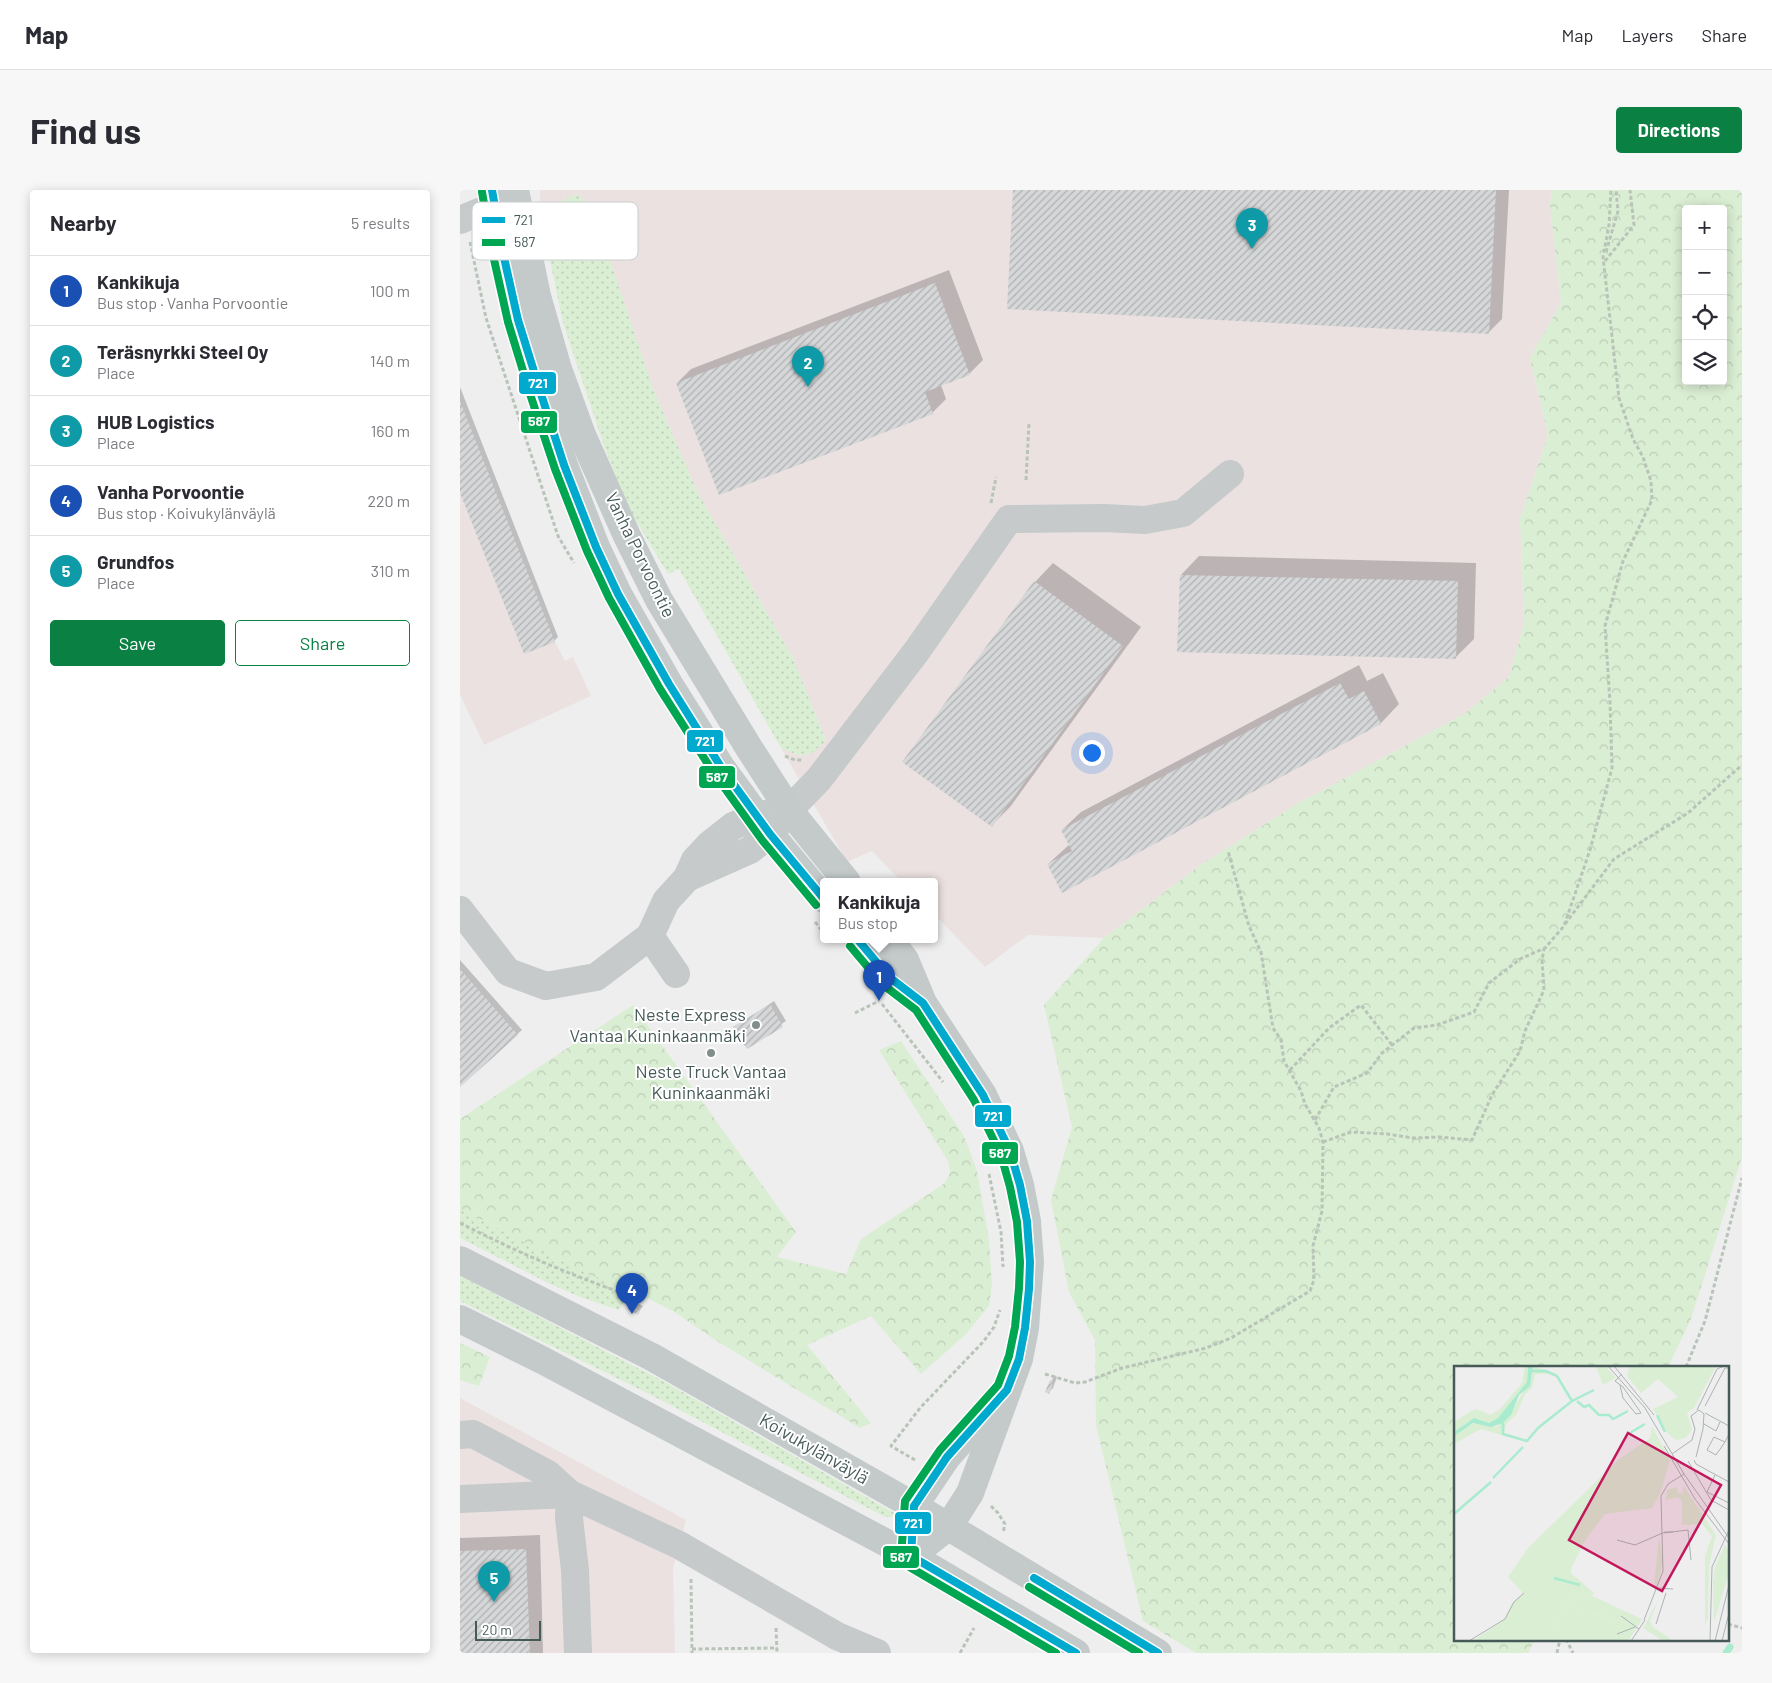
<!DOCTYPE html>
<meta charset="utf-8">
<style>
body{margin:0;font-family:Barlow,sans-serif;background:#f7f7f7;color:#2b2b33}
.controls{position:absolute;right:15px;top:15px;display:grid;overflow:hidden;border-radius:5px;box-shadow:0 2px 12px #0003}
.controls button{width:45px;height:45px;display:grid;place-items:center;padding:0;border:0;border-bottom:1px solid #e1e1e2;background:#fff;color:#2b2b33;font:25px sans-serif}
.scale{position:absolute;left:15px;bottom:12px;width:66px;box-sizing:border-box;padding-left:5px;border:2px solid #465a57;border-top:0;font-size:14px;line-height:18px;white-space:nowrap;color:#465a57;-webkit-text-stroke:4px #fff;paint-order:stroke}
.you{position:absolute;left:631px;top:562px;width:18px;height:18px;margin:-12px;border:4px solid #fff;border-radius:50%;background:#1a73e8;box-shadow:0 0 0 8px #1a73e833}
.badge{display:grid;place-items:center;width:32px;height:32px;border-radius:50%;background:#0b8043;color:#fff;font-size:16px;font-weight:700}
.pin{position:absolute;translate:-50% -41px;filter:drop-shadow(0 1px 2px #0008)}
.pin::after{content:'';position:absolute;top:26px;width:18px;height:15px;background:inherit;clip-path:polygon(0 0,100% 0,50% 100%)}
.popup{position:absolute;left:360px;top:688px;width:118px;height:65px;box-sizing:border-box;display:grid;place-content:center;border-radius:5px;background:#fff;filter:drop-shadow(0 1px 4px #0005);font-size:16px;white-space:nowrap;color:#7c7c81}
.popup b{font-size:19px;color:#2b2b33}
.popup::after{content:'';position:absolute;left:50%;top:100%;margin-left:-10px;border:10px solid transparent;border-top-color:#fff}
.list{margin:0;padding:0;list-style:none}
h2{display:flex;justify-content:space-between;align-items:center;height:65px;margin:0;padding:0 20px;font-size:21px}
h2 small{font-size:16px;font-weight:400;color:#7c7c81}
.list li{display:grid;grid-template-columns:32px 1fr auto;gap:15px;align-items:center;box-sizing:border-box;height:70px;padding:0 20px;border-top:1px solid #e1e1e2}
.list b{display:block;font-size:19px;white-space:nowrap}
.list p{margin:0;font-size:16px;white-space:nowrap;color:#7c7c81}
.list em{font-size:16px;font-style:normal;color:#7c7c81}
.actions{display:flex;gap:10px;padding:15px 20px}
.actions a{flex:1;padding:11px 0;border:1px solid #0b8043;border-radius:5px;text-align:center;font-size:18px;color:#0b8043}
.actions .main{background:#0b8043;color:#fff}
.icon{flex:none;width:28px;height:28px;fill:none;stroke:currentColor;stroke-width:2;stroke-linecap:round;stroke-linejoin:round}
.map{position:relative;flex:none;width:1282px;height:1463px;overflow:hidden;border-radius:5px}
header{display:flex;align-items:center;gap:30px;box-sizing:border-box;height:70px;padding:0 25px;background:#fff;border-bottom:1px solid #e1e1e2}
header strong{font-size:24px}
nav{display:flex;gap:28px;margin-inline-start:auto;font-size:18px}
.intro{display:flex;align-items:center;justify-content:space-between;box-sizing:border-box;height:120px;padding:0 30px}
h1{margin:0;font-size:35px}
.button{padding:12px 22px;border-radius:5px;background:#0b8043;color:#fff;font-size:18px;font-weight:700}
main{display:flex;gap:30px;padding:0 30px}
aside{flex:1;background:#fff;border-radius:5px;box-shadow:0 2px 12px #0003}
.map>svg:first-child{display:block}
</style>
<header>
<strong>Map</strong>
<nav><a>Map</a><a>Layers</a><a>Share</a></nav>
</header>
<div class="intro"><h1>Find us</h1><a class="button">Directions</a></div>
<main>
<aside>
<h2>Nearby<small>5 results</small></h2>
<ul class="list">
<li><span class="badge" style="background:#1a4fb4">1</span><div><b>Kankikuja</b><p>Bus stop · Vanha Porvoontie</p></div><em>100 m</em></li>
<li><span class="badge" style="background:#0f9aa8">2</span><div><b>Teräsnyrkki Steel Oy</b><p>Place</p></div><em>140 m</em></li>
<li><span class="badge" style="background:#0f9aa8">3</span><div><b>HUB Logistics</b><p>Place</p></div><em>160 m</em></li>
<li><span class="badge" style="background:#1a4fb4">4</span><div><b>Vanha Porvoontie</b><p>Bus stop · Koivukylänväylä</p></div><em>220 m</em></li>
<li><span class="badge" style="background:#0f9aa8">5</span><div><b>Grundfos</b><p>Place</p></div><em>310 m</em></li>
</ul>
<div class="actions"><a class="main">Save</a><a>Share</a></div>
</aside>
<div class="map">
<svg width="1282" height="1463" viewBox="0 0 1282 1463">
<defs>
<pattern id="grass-dots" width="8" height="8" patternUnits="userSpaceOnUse" patternTransform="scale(1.25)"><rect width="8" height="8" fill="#daeed3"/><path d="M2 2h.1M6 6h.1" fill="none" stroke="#bcceb7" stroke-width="1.8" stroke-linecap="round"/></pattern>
<pattern id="forest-crowns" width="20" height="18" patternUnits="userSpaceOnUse" patternTransform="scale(1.25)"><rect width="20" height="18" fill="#daeed3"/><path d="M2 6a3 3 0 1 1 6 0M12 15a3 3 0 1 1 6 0" fill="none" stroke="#bcceb7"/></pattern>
<pattern id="building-hatch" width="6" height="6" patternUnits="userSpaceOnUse" patternTransform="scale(1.25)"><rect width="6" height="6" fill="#d6d7d8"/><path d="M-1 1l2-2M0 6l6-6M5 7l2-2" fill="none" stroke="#afb1b2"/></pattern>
</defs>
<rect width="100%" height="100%" fill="#efeeef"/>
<!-- commercial -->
<g fill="#ebe1e1">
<path d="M80 0H1092L1090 15 1101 113 1070 168 1088 245 1060 329 1064 433 1049 487 1004 524 837 614 739 676 644 748 568 745 525 777 474 724V692H442L412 661 387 672 321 558 340 566 366 551 333 468 238 303 194 201 116 4 80 22Z"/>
<path d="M0 211 95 452 105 471 113 467 131 506 24 555 0 505Z"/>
<path d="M0 1208 226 1330 213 1378 215 1463H0Z"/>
</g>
<!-- grass -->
<g fill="url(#grass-dots)">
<path d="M116 4 131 14 194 201 238 303 333 468 366 551 353 562 340 566 321 558 219 379 208 384 169 319 145 259 103 133 80 22Z"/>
<path d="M0 1018C56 1048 111 1078 171 1100L159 1120 120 1107 86 1092 0 1048Z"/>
<path d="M0 1086 205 1192 436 1324 437 1327H425L191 1205 0 1111Z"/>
</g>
<!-- forest -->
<g fill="url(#forest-crowns)" fill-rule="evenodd">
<path d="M1092 0H1282V967L1231 1129 1208 1177H996V1449H1075L1068 1463H736L683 1431 636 1235 635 1150 609 1102 591 1010 612 937 584 815 644 748 739 676 837 614 1004 524 1049 487 1064 433 1060 329 1088 245 1070 168 1101 113 1090 15ZM1226 19H1263V191H1226Z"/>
<path d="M173 815 336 1042 317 1067 386 1084 401 1049 485 993 490 982 488 971 419 860 441 851 504 946 517 981 529 1050 532 1095 529 1116 505 1145 461 1184 411 1126 347 1155 411 1233 400 1238 260 1153 213 1121 171 1100 128 1084 56 1048 0 1018V929Z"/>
<path d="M0 1153 30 1167 19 1196 0 1190Z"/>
</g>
<!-- shadow -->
<g fill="#0003">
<path d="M555 0H1049L1042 129 1028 143Z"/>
<path d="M489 80 523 170 509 184 481 195 486 209 472 223 260 304 217 193 231 179Z"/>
<path d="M0 197 98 447 94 451 0 300Z"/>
<path d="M739 366 1016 373 1014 449 996 467 721 385Z"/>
<path d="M593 373 681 437 550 617 532 635 575 392Z"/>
<path d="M899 475 907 491 923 483 939 514 921 533 603 701 588 674 610 654 602 640 621 622Z"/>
<path d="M0 770 62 840 0 895Z"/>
<path d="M314 811 326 831 287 857 275 837Z"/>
<path d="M175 1112 183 1116 178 1123 170 1116Z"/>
<path d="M595 1186 597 1187 593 1198 589 1202 591 1191Z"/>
<path d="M80 1345 83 1463H0V1348Z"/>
</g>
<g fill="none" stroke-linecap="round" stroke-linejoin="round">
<!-- stream -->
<path stroke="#a8ebce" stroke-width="7" d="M1266 1463 1270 1457"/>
</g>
<!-- building -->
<g fill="url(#building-hatch)">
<path d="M553 0H1036L1029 144 547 119Z"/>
<path d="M475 93 510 185 465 202 473 224 259 305 216 193Z"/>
<path d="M0 211 95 452 64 464 0 303Z"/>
<path d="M720 385 998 391 996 469 717 462Z"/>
<path d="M574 391 663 456 532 637 442 572Z"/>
<path d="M880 493 889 509 904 501 921 534 602 703 587 674 612 661 601 640Z"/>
<path d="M0 779 58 845 0 897Z"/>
<path d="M310 814 323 837 287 859 273 837Z"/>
<path d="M169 1115 180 1121 178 1125 167 1119Z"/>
<path d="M590 1190 594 1191 589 1204 585 1202Z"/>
<path d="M66 1359 70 1463H0V1361Z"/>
</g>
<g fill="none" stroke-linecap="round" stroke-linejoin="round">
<!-- path -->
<g stroke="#b9c4b9" stroke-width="3" stroke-dasharray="4 2.5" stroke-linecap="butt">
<path d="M10 52 26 128 98 346 114 373"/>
<path d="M1146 62 1158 21 1156 0"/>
<path d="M1145 71 1174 35 1170 0"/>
<path d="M566 290 569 233"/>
<path d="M531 313 536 287"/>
<path d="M325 566 335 570H342"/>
<path d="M355 732 364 743"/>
<path d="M1105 734 1154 669 1228 623 1282 575"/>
<path d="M422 814 483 892"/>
<path d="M395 823 419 811"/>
<path d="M830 880 869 838 901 815 932 855"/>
<path d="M855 930 874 897 907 883 922 863 954 838 977 835 1014 822 1029 793 1060 769 1085 758 1104 736 1130 660 1152 578 1150 512 1145 436 1163 371 1192 310 1191 291 1183 267 1173 249 1159 208 1143 67 1149 35 1151 0"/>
<path d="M863 952 891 942 927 944 953 948 979 947 1012 950 1032 905 1060 861 1065 841 1084 800 1082 770 1084 759"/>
<path d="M529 984 541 1042 543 1077"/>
<path d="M0 1033C55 1061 110 1085 168 1105"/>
<path d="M1226 1177 1245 1131 1282 988"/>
<path d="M585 1184 615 1193 625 1192 662 1178 746 1158 771 1148 850 1101 854 1090 853 1056 862 1021 863 952 859 938 845 914 841 901 824 871 821 850 813 838 801 762 789 736 768 661"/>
<path d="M455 1270 431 1256 460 1218 523 1152 534 1137 540 1120"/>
<path d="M531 1316 538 1323 545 1334 543 1343"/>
<path d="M231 1389 232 1463"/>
<path d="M1268 1434 1282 1438"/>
<path d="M316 1438 317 1463"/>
<path d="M1106 1449 1113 1463"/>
<path d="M232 1459 317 1458"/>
<path d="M500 1463 514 1438"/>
<path d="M1097 1463 1100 1449"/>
</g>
<!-- minor -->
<g stroke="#c6caca" stroke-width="28">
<path d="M0 30 34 16 56 10"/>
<path d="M227 688 290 660 310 644 329 620 359 589 456 462 549 329 643 328 685 330 723 323 770 284"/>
<path d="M0 720 48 782 86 796 136 787 190 746 206 711 227 688 235 670 249 655 273 636 297 626 320 621"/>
<path d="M190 746 216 784"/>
<path d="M0 1245 13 1244 88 1284 110 1304 219 1355 377 1446 417 1463"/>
<path d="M110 1304 109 1328 115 1380 118 1463"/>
<path d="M0 1309 110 1304"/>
</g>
<!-- major -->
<g stroke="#c3cac9" stroke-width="28">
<path d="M32 0 43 63 58 130 81 204 104 275 136 357 158 404 209 494 261 577 310 644 364 709"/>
<path d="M55 0 77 106 98 179 122 245 167 346 199 410 289 558 329 620 387 692"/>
<path d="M398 750 429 787 462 812"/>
<path d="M430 750 445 770 463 813 523 905 550 961 560 995 567 1031 570 1072 565 1138 559 1169 510 1303 489 1336 451 1366"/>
<path d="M0 1070 192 1167 454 1316 698 1463"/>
<path d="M0 1129 82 1170 451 1366 616 1463"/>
<path d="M451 1366 454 1316 487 1267 538 1210"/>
</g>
<defs>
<g id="bus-1">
<path d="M32 0 43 63 58 130 81 204 104 275 136 357 158 404 209 494 261 577 310 644 364 709"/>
<path d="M398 750 429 787 463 813 523 905 550 961 560 995 567 1031 570 1072 569 1099 565 1138 559 1169 547 1200 487 1267 454 1316 451 1366 616 1463"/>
<path d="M574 1388 698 1463"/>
</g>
<g id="bus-2">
<path d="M22 2 33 65 48 132 71 207 95 279 127 361 149 408 200 499 253 582 302 650 356 715"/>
<path d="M390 756 422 794 456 820 514 910 541 965 550 997 557 1032 560 1072 559 1098 555 1137 549 1166 538 1195 480 1260 445 1311 441 1368 446 1375 596 1463"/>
<path d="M569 1397 679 1463"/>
</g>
</defs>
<!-- bus-1 casing -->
<use href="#bus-1" stroke="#fff" stroke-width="11"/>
<!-- bus-2 casing -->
<use href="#bus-2" stroke="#fff" stroke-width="11"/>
<!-- bus-1 -->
<use href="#bus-1" stroke="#00a9ce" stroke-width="8"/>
<!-- bus-2 -->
<use href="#bus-2" stroke="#00a651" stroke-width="8"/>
</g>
<!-- markers -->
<g fill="#818e8c" stroke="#fff" stroke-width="2">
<circle cx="296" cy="835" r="5"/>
<circle cx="251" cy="863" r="5"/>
</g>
<g text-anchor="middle" stroke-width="4" stroke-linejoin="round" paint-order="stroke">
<!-- street labels -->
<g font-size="18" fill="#465a57" stroke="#fff">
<text transform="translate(180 365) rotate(64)" y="6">Vanha Porvoontie</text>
<text transform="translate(354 1259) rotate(30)" y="6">Koivukylänväylä</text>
</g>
<!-- poi labels -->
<g font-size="18" fill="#465a57" stroke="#fff" text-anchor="end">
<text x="286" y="831">Neste Express<tspan x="286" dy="21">Vantaa Kuninkaanmäki</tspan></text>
<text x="251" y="888" text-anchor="middle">Neste Truck Vantaa<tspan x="251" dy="21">Kuninkaanmäki</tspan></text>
</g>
</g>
<!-- overview -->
<g transform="translate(994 1176)">
<rect width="275" height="275" fill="#efeeef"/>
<path d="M71 0H74L73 16 44 52 35 57 25 53 15 55 0 66V56L17 45 23 43 36 49 46 43 68 17ZM79 0 103 8H81L78 22 71 28 62 49 52 58 50 67 72 76 27 63 0 78V70L15 59 23 57 42 61 54 52 78 11ZM142 0H151L162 12 149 19ZM205 170 209 195 203 220H200ZM268 177 275 184V207L260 256 259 216 261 200 270 182ZM129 228 138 230 188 253 184 260 125 243 98 275H93L118 231ZM205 233 196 255 199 261 217 273 215 275H209L189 262Z" fill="#daeed3"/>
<path d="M176 0H262L240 42 233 47 238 63 232 72 222 74 214 68 199 43 224 31 204 13 187 27 173 10ZM198 60 216 94 206 128 198 142 151 148 132 173 117 203V207L140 227 138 230 129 228 118 231 93 275H19L50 254 58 237 69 227 54 211 74 182 164 94 196 72ZM229 119 262 169 255 200 254 253 251 258V190L258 170 248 158 228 159V135L224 131 212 134 210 146 213 124 222 121 224 127H229ZM129 242 141 248 184 260 174 275H98L120 246Z" fill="#daeed3"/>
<path d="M74 0H79L76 20 65 29 57 49 49 57 37 61 19 57 0 70V66L20 52 35 57 44 52 73 16Z" fill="#a8ebce"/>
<path fill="none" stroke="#a8ebce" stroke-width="2.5" d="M78 5H92L103 10 118 35M123 35 130 41 135 39 145 49H155L159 53 174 45M203 49 211 66M49 57V68L73 75 84 62 118 35 140 24M174 68 191 58M39 112 69 81M0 148 37 116M100 212 126 219"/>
<path fill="none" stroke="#abb3b2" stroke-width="1" d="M154 0 191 42 230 108 275 172M160 0 200 49M168 8 161 15 169 21 187 47M166 19 169 32 182 48 187 47M251 40 271 2H275M243 44 263 3 270 0M251 47 275 60M250 58 262 65 266 56M271 76 260 71 253 84 262 89 271 76 275 68M210 80 241 133 275 178M218 88 238 74 241 63 237 50 245 44 250 48 249 63 242 91M240 94 242 98 275 116M234 95 257 134 275 144M253 126 275 137M253 126 261 109M210 167 234 164 237 194M163 174 181 179 211 166H219M204 222 219 223M167 250 185 263M190 254 209 205 207 130 214 118 230 108M202 258 212 227M163 268 181 261M15 275 51 253 60 236 70 227M177 275 191 254M256 275 258 201 275 164M261 275 275 219M268 275 275 247"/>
<path fill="#c2185b" fill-opacity="0.15" stroke="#c2185b" stroke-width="2.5" d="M174 67 267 119 208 225 115 174Z"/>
<rect width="275" height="275" fill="none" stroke="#465a57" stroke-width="2.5"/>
</g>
<!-- legend -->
<rect x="12" y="12" width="166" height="58" rx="8" fill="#fff" stroke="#c8cecd" stroke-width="1"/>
<rect x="22" y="27" width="23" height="6" fill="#00a9ce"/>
<rect x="22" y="49" width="23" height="7" fill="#00a651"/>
<g font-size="14" fill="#465a57">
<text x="54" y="35">721</text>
<text x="54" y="57">587</text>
</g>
<g stroke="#fff" stroke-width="2">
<rect x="58" y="181" width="39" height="24" rx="5" fill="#00a9ce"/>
<rect x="60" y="220" width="38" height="24" rx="5" fill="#00a651"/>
<rect x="226" y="539" width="38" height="24" rx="5" fill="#00a9ce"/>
<rect x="238" y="575" width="38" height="24" rx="5" fill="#00a651"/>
<rect x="514" y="914" width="38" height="24" rx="5" fill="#00a9ce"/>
<rect x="521" y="951" width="38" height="24" rx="5" fill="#00a651"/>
<rect x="434" y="1321" width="38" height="24" rx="5" fill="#00a9ce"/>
<rect x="422" y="1355" width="38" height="24" rx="5" fill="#00a651"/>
</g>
<g font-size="14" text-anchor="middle" font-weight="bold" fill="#fff">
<text x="78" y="198">721</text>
<text x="79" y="236">587</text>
<text x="245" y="556">721</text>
<text x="257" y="592">587</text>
<text x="533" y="931">721</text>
<text x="540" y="968">587</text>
<text x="453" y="1338">721</text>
<text x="441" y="1372">587</text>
</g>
</svg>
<div class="controls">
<button>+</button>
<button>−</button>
<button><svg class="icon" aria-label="locate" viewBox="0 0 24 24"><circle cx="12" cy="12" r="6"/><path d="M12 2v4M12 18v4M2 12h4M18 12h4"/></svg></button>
<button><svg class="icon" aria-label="layers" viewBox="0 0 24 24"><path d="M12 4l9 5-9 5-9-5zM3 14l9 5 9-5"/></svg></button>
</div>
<div class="scale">20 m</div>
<div class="you"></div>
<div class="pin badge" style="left:419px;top:811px;background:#1a4fb4">1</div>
<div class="popup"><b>Kankikuja</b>Bus stop</div>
<div class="pin badge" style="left:348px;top:197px;background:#0f9aa8">2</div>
<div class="pin badge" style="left:792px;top:59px;background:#0f9aa8">3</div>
<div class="pin badge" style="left:172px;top:1124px;background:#1a4fb4">4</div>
<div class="pin badge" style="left:34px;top:1412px;background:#0f9aa8">5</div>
</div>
</main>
